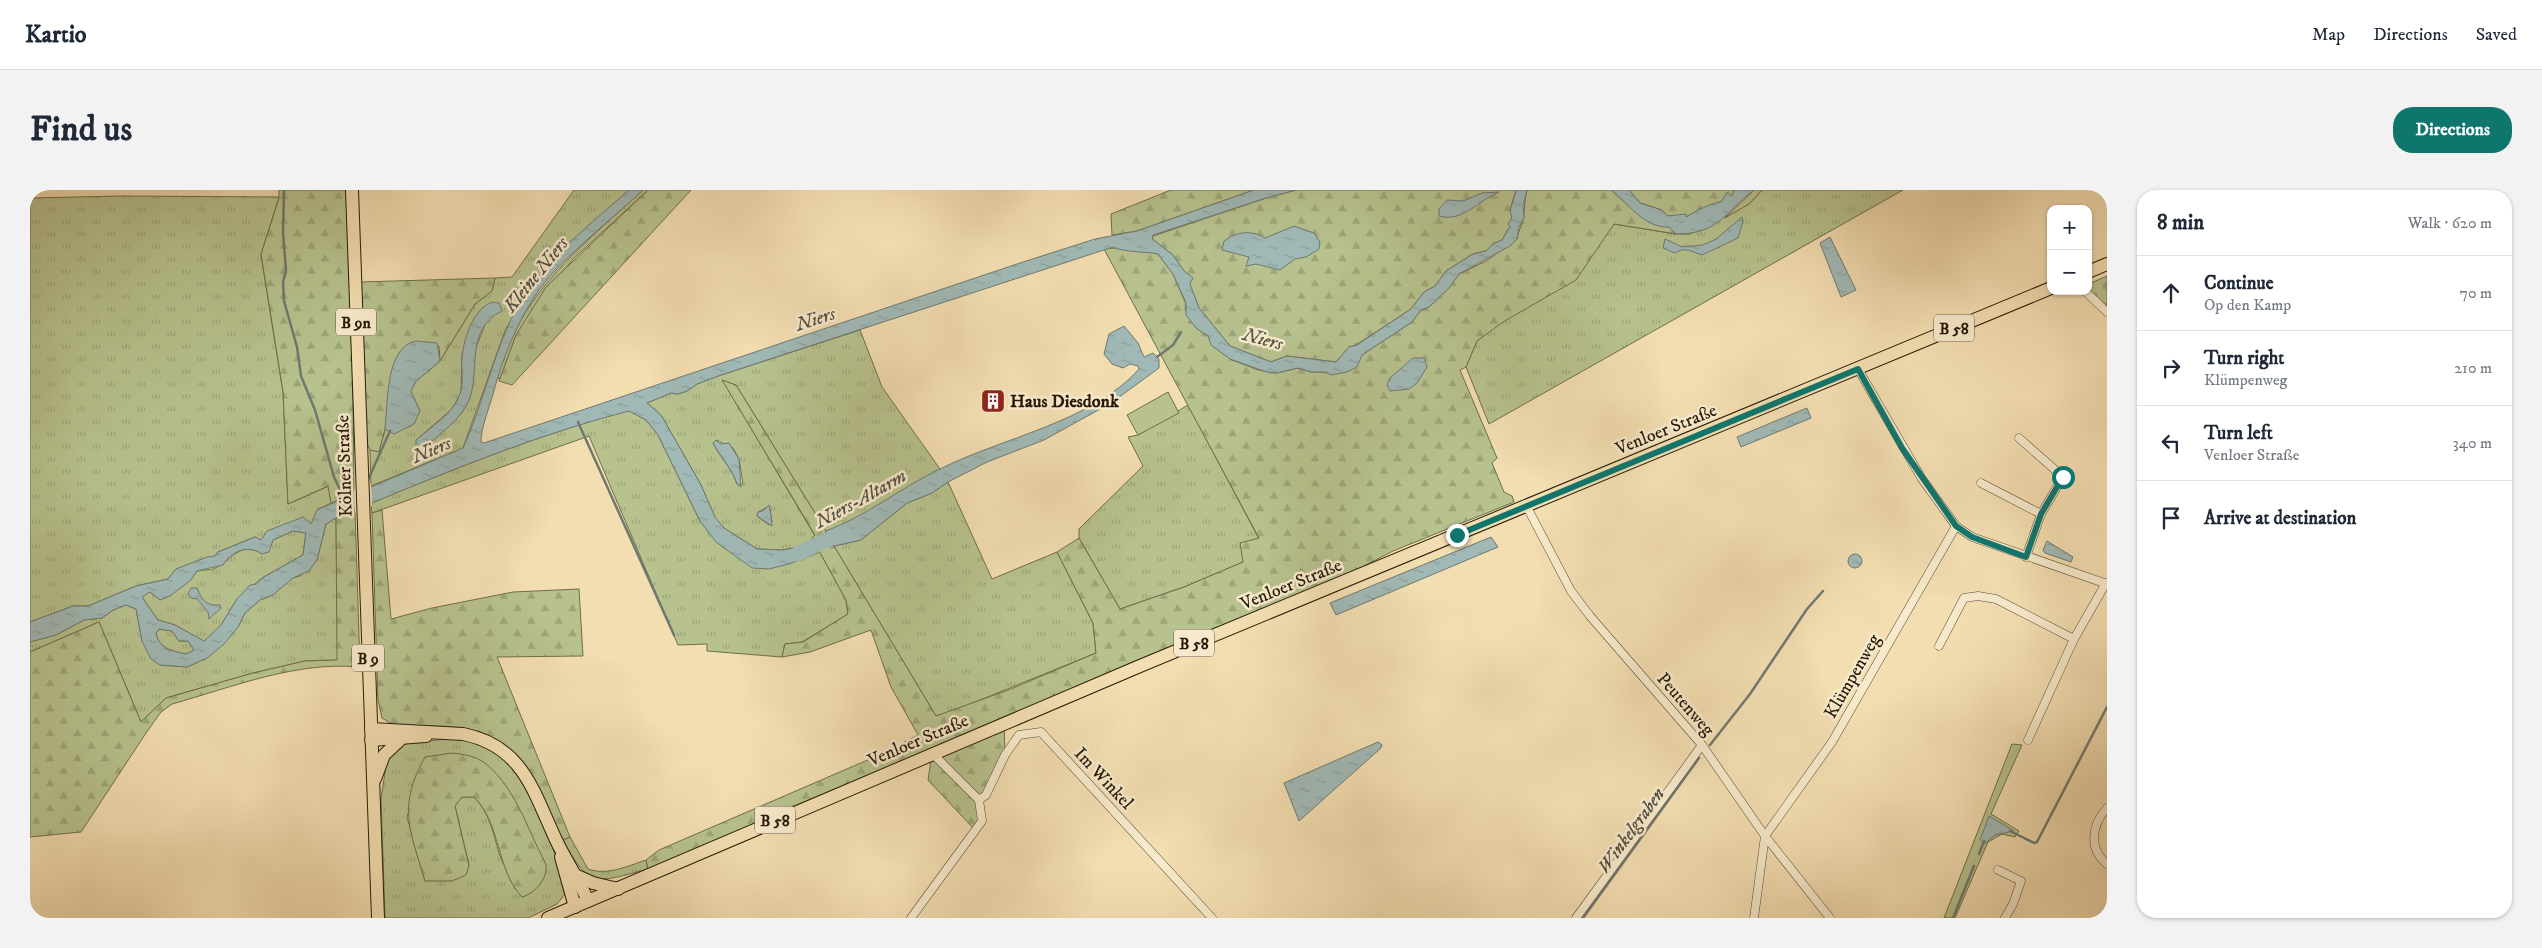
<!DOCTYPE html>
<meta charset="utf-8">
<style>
body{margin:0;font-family:"IM FELL DW Pica",serif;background:#f2f2f3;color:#1f2937}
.controls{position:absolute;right:15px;top:15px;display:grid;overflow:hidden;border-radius:10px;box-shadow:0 1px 4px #0004}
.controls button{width:45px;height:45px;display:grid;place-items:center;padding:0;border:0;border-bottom:1px solid #e0e1e3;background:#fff;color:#1f2937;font:25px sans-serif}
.stop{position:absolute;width:15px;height:15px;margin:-11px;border:4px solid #0f766e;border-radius:50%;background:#fff}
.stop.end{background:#0f766e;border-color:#fff;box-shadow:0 1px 5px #0008}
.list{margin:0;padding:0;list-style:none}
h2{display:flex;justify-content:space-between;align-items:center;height:65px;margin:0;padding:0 20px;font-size:21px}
h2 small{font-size:16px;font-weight:400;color:#747a83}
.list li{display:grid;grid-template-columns:32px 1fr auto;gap:15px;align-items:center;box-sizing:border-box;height:75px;padding:0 20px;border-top:1px solid #e0e1e3}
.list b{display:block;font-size:19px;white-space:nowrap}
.list p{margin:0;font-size:16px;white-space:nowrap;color:#747a83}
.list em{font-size:16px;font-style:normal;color:#747a83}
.icon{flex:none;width:28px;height:28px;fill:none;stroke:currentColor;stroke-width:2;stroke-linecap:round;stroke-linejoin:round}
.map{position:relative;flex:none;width:2077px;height:728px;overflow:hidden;border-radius:20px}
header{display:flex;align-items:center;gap:30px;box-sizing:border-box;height:70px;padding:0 25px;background:#fff;border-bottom:1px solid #e0e1e3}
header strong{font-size:24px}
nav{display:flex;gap:28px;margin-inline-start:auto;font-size:18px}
.intro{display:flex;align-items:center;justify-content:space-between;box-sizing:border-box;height:120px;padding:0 30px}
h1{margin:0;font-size:35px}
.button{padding:12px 22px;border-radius:20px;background:#0f766e;color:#fff;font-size:18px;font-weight:700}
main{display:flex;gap:30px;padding:0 30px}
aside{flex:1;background:#fff;border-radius:20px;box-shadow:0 1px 4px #0004}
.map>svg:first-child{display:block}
</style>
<header>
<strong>Kartio</strong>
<nav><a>Map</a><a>Directions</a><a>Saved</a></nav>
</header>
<div class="intro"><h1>Find us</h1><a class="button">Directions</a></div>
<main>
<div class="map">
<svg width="2077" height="728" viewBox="0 0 2077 728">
<defs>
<pattern id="grass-tufts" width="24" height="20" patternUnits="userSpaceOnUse" patternTransform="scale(1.25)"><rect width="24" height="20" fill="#b7c28e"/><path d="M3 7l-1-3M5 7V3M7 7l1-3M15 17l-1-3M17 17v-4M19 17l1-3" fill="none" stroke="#9da679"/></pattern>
<pattern id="forest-firs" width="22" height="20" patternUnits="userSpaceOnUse" patternTransform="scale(1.25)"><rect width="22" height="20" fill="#b7c28e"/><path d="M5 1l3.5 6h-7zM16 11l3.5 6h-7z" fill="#9da679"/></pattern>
<pattern id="cemetery-stones" width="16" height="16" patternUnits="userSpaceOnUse" patternTransform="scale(1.25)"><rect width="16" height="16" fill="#b7c28e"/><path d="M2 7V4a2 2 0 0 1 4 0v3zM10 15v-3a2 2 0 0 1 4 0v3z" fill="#9da679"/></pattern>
<pattern id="water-ripples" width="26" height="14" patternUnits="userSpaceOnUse" patternTransform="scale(1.25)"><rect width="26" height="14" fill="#a0b9b6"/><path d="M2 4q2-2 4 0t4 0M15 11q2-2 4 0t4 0" fill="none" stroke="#8a9e9b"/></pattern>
</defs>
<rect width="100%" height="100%" fill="#f3deb1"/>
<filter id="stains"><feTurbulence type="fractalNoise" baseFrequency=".004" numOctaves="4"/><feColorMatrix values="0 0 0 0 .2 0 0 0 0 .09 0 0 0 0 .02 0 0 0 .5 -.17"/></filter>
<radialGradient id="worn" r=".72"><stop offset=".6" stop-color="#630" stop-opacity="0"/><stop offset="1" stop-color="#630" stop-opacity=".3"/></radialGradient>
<!-- grass -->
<g fill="url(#grass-tufts)" stroke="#6e6e4a" fill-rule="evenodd">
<path d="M544 0H599L539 55 476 138 433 258 341 296 340 260 349 261 355 239 360 241 381 236 390 221 380 201 385 192 410 171 445 114 462 101 465 88 482 87ZM469 113 465 124 456 132 445 160 440 208 431 224 398 255 386 250 422 219 431 203 432 164Z"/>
<path d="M613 0H618L543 69 486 145 470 189 467 188C489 103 551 57 613 0Z"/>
<path d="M1732 0H1873L1459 234 1436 177 1447 151 1567 57 1584 34 1646 44H1660L1719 14Z"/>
<path d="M91 6 249 7 231 65 253 202 258 314 299 296 301 313 287 320 283 333 280 334 231 350 225 347 188 362 185 366 146 379 138 389 106 396 58 416H43L0 432V8Z"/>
<path d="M830 140 852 197 910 279 821 332 796 341 706 195 693 191 785 346 782 348 816 410 818 424 772 452 755 454 752 467 677 461V454L648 455 559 246 342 323 341 313C426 278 511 244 599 220L616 230 628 245 670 331 722 377 788 363 783 354 753 360 727 359 694 338 685 328 671 295 631 225 617 213 641 203 648 204 657 201 667 194 691 185ZM686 250 703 258 709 269 713 294H707C702 278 690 268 683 253ZM739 316 742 332 739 335 727 326 728 322Z"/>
<path d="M1158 215 1229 349 1213 372 1154 397 1090 419 1049 348V339L1113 276 1098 247 1108 245Z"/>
<path d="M918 292 962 389 1027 362 1063 433 1066 463 928 519 906 526 804 356 831 350 877 313 902 303Z"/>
<path d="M306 328 308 470 275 471 223 483 136 508 111 532 69 432 0 462V452L26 445 54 430 72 428 83 420 96 415 106 419 112 451 130 475 157 477 177 468 208 437 215 423 230 410 243 405 249 398 263 388 270 386 287 370 296 334Z"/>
<path d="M263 341 276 343 273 365 232 388 207 409 191 435 174 452 145 435 128 430 112 407 113 404 120 402 130 410 160 390 167 381C172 380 179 380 183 379 201 372 210 349 232 364L243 350Z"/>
<path d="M129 439 142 441 149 451H158L164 460 156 464C142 461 129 459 126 443Z"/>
<path d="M415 549C438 549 465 556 481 574 505 602 529 668 535 704L527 714 498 728H355L351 608 357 570 368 557 375 554ZM395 567 489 618 485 699C481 687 473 675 469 663 463 643 460 623 444 607H432L425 616 439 675 395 691 377 627Z"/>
<path d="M540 647 558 679C577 686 598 676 616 670L618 679C568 692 559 700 533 650Z"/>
</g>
<!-- forest -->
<g fill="url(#forest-firs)" stroke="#6e6e4a">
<path d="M249 0H317L322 108 324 303 301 313 298 296 258 314 253 202 231 64 249 8Z"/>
<path d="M618 0H661L482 195 469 191 486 145 516 97Z"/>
<path d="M1141 0H1224L1107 41 1082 45 1081 24Z"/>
<path d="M1266 0H1486L1480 20 1482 28 1480 37 1472 50 1463 54 1456 61 1443 64 1416 81 1405 96 1394 102 1381 119 1326 155 1319 157 1306 172 1257 166 1241 172 1200 156 1169 118 1154 81 1143 65 1122 49 1123 46 1236 8Z"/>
<path d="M1497 0H1581L1613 28 1639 37 1646 44 1584 34 1546 90 1473 132 1447 151 1436 177 1430 180 1467 268 1462 273 1474 302 1482 306 1484 312 1363 361 1270 409 618 679 616 670 629 660 847 566 888 545 861 497 841 440 780 462 752 467 755 454 773 452 818 424 816 410 782 348 785 345 692 190 706 195 796 341 794 347 797 355 804 356 906 526 981 499 1066 463 1063 433 1027 362 1049 348 1090 419 1154 397 1213 372 1210 353 1229 348 1074 59C1086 56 1116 61 1128 64L1143 84 1156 114 1155 119 1166 138 1178 146 1200 169 1228 180 1247 183 1268 178 1281 182H1296L1332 165 1382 132 1391 120 1399 117 1419 98 1429 84 1456 71 1487 49C1488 41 1492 36 1493 29 1495 21 1494 10 1497 0Z"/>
<path d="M1599 0H1704L1703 6 1656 27 1638 26 1632 20 1610 13Z"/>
<path d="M1724 0H1732L1719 14 1695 28Z"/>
<path d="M465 88 462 101 445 114 410 171 409 156 361 184 355 239 349 262 340 260 336 252 330 92Z"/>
<path d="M325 320 330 477C266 471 203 497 142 514L131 522 116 543 51 642 0 647V462L69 432 111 532 136 508 223 483 275 471 307 470 306 328Z"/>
<path d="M352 320 361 429 402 418 483 402 549 399 553 466 467 467 540 647 533 650C511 604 495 549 438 539 416 535 394 536 372 536L362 534 352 528 348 510 342 323Z"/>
<path d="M974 533 975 565 949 610 952 631 945 640 898 590 902 563Z"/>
<path d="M422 563C434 564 445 566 455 573 480 593 493 626 506 654 509 661 514 669 516 675 518 689 504 704 492 707 466 680 471 633 444 607H432L425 616 439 676 436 685 422 691H395C380 640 367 617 395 567Z"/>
</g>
<!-- cemetery -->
<path fill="url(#cemetery-stones)" stroke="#6e6e4a" d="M2077 86V119C2069 111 2056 105 2061 93Z"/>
<!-- park -->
<g fill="#b7c28e" stroke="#6e6e4a">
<path d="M1138 202 1149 223 1108 245 1097 225Z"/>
<path d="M1982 554 1992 555 1961 624 1989 641 1985 647 1972 644 1958 652 1925 728H1914Z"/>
</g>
<!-- water -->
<g fill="url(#water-ripples)" stroke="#6f7970" fill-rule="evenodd">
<path d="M599 0H613C580 31 536 64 509 100 487 132 473 167 463 204 459 219 451 237 451 252L454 253 990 73 1065 49 1107 41 1224 0H1266L1236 8 1123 45 1122 49 1143 65 1154 81 1163 88 1160 94 1169 118 1200 156 1241 172 1257 166 1306 172 1319 157 1327 155 1381 119 1394 102 1405 96 1416 81 1443 64 1456 61 1463 54 1472 50 1480 37 1478 34 1482 28 1480 21 1486 0H1497L1493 16 1494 28 1489 37 1487 49 1480 56 1429 84 1419 98 1399 117 1391 120 1382 132 1332 165 1327 177 1317 182 1301 185 1296 182H1281L1268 178 1247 183 1237 182 1200 169 1181 155 1178 146 1166 138 1156 125V113L1143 84 1128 64C1113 61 1097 63 1083 57L691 185 667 194 657 201 648 204 641 203 617 213 631 225 671 295 685 327 694 338 727 359 753 360 783 354 788 363 759 374 739 379 722 378 686 352 670 331 628 245 616 230 599 221C498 247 402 288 306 328L296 334 287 370 279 381 263 388 243 405 230 410 215 423 208 437 194 454 177 468 157 477 130 475 121 469 112 451 106 419 96 415 83 420 72 428 54 430 26 445 0 452V432L43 416H58L106 396 138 389 146 379 177 367 185 366 188 362 225 347 231 350 237 341 273 327 281 334 287 320 433 258C455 210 464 158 490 112 512 72 564 31 599 0ZM263 341 276 343 273 365 232 388 227 394 220 395 207 409 191 435 174 451 145 435 128 430 112 407 120 402 130 410 140 406 161 390 167 381 193 375C201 361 218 354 232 364L239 362 243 350ZM129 439 142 441 149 451H158L164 460 156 464C142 461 129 459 126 443Z"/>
<path d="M1581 0H1599L1610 13 1632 20 1638 26 1656 24V27C1664 22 1683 12 1691 12L1697 2 1702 6 1704 0H1724C1694 23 1689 44 1646 44L1639 37C1614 38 1599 14 1581 0Z"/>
<path d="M1469 2C1449 10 1432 33 1409 26V19L1417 10 1433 11 1452 3Z"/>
<path d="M1712 27 1713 31 1708 48 1672 65C1662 62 1655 56 1645 63L1633 58 1635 49 1652 57 1673 55 1686 49Z"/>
<path d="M1264 36 1284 43 1290 52 1289 59 1276 67 1265 69 1250 80 1226 74 1216 76 1219 67 1192 60 1194 51C1207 41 1222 40 1235 48Z"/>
<path d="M1800 47 1826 100 1811 107 1790 53Z"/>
<path d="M463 112 469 113 472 121C434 139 451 182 439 210 431 229 413 241 398 255L393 259 386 258V250C401 237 423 224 430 204 434 193 431 178 432 166 434 148 444 117 463 112Z"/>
<path d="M1094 136 1108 153 1114 167 1123 163 1129 169V178L1081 213 1014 250 957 272 918 292 902 303 877 313 831 350 804 356 797 355 793 347 796 341C837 326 870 298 910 279 971 248 1062 232 1109 179L1108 176 1100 174 1093 178 1082 174 1074 164 1079 144Z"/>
<path d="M386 151 407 153 410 171 385 192 381 201 390 221 384 234 364 244 355 239C358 214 355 157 386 151Z"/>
<path d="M1383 168H1394L1397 177 1387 193 1379 199 1360 201 1357 195 1360 188Z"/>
<path d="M1777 218 1781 228 1711 257 1707 247Z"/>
<path d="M686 250 690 254 699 253 709 269 711 297 707 294C702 278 691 268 683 253Z"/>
<path d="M739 315C740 318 742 333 742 336L727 326 728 322 733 321Z"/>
<path d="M1461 347 1468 357 1306 425 1300 413Z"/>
<path d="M2017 351 2043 367 2041 372 2015 363 2013 360Z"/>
<circle cx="1825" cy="371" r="7"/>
<path d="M161 398H167C172 411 177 416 190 415L191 418 179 429 178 422 167 409 161 408 158 404Z"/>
<path d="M1348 552 1352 555 1351 558 1269 631 1254 593Z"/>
<path d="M1959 626 1984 641 1965 645 1954 654 1950 650Z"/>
</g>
<!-- pier -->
<path fill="#f3deb1" d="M341 293 342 316 325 323 324 300Z"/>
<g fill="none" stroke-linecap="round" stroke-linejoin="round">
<!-- stream -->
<g stroke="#6f7970" stroke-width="2.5">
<path d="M254 0 253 43 256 80 253 92 254 111 267 157 271 186 285 220 304 287 315 310"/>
<path d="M1127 167 1143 155 1151 142"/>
<path d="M548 232 644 445"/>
<path d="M337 292 360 241"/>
<path d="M1680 555 1720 504 1777 419 1793 401"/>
<path d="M1980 641 2004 653 2007 652 2077 517"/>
<path d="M1949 664 1954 651"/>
<path d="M1553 728 1669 568"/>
<path d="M1923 728 1944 676"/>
</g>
<!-- river -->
<path stroke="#a0b9b6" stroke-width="15" d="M767 364 814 342"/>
<defs>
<g id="minor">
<path d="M2055 101 2077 122"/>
<path d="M1828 179 1892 289 1926 336 1942 347 2077 394"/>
<path d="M1989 248 2033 287 2011 324 1996 367"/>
<path d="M1951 293 2011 324"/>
<path d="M1497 317 1541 401 1560 426 1672 555 1735 646 1800 728"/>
<path d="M1909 456 1934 408 1948 406 1966 409 2044 449"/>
<path d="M1998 550 2044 449 2076 393"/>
<path d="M949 610 956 605 975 565 989 545 1011 542 1182 728"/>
<path d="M2077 618C2062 634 2058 659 2077 674"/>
<path d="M1968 680 1991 691 1983 714 1975 728"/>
<path d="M881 728 952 631 949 610 902 563"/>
<path d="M1546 728 1672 555"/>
<path d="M1724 728 1735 646 1802 552 1926 336"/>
</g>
<g id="primary">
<path d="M322 0 348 728"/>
<path d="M2058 82 2077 74"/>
<path d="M341 539 433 544C493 556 503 601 526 650 536 671 549 690 558 711"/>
<path d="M341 550 396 546"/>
<path d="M345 589 354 565 371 549"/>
<path d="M531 667 545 717"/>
<path d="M547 686 563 693 588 699"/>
<path d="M518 728 1110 476 2021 98"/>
</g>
</defs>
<!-- minor casing -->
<use href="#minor" stroke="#594a32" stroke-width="9"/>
<!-- primary casing -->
<use href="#primary" stroke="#261907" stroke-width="14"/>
<!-- minor -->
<use href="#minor" stroke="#f7eacc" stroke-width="8"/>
<!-- primary -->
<use href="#primary" stroke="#f3deb1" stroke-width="12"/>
</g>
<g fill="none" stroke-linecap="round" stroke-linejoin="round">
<!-- route -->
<path stroke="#0f766e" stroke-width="6" d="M1427 345 1828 179 1872 258 1926 336 1942 347 1996 367 2011 324 2033 287"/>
</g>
<!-- icons -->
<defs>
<symbol id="building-square" viewBox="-11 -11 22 22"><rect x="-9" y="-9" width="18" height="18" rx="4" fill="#8f2418" stroke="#f7eacc"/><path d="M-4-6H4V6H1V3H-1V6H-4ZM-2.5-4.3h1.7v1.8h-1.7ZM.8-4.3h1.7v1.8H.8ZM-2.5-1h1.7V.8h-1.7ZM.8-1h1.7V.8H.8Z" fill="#fff"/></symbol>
</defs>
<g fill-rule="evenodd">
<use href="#building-square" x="949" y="197" width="28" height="28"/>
</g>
<g text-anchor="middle" stroke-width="5" stroke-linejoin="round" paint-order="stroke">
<!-- shield labels -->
<g fill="#f7eacc" stroke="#655842" stroke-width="1">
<rect x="306" y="118.5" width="40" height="27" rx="4"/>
<rect x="1904" y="124.5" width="40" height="27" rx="4"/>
<rect x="1144" y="439.5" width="40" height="27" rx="4"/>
<rect x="322" y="454.5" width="32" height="27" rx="4"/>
<rect x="725" y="616.5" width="40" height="27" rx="4"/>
</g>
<g font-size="16" font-weight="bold" fill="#261907">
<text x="326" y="138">B 9n</text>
<text x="1924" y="144">B 58</text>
<text x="1164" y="459">B 58</text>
<text x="338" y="474">B 9</text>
<text x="745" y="636">B 58</text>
</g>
<!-- poi labels -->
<g font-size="18" font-weight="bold" fill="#261907" stroke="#f7eacc" text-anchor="start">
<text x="980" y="217">Haus Diesdonk</text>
</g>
<!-- street labels -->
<g font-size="18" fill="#261907" stroke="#f7eacc">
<text transform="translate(1636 239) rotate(-22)" y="6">Venloer Straße</text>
<text transform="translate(314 276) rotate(-92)" y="6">Kölner Straße</text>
<text transform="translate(1261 394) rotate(-22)" y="6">Venloer Straße</text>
<text transform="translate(1822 486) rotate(-60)" y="6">Klümpenweg</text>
<text transform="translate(1656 514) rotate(49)" y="6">Peutenweg</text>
<text transform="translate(888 550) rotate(-23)" y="6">Venloer Straße</text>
<text transform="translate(1074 588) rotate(47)" y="6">Im Winkel</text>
</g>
<!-- water labels -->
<g font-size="19" font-style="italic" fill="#515144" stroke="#f7eacc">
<text transform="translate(505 84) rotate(-51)" y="7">Kleine Niers</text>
<text transform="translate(785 128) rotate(-18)" y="7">Niers</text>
<text transform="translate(1233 148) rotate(15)" y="7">Niers</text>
<text transform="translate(401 259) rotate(-23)" y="7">Niers</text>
<text transform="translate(830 308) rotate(-29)" y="7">Niers-Altarm</text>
<text transform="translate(1600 640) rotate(-54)" y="7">Winkelgraben</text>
</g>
</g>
<rect width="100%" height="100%" filter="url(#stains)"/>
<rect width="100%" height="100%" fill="url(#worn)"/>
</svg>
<div class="controls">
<button>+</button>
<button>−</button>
</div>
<div class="stop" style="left:2033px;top:287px"></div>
<div class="stop end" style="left:1427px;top:345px"></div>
</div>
<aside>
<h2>8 min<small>Walk · 620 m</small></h2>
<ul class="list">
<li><svg class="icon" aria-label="ahead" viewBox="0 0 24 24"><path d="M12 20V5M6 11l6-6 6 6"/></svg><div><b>Continue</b><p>Op den Kamp</p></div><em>70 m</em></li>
<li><svg class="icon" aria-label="right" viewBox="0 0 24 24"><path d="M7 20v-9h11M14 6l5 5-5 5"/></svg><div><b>Turn right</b><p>Klümpenweg</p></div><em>210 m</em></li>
<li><svg class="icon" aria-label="left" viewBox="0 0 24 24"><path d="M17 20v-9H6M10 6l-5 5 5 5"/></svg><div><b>Turn left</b><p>Venloer Straße</p></div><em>340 m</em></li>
<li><svg class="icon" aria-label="arrive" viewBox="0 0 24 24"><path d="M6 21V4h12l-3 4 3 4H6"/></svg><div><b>Arrive at destination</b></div></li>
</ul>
</aside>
</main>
